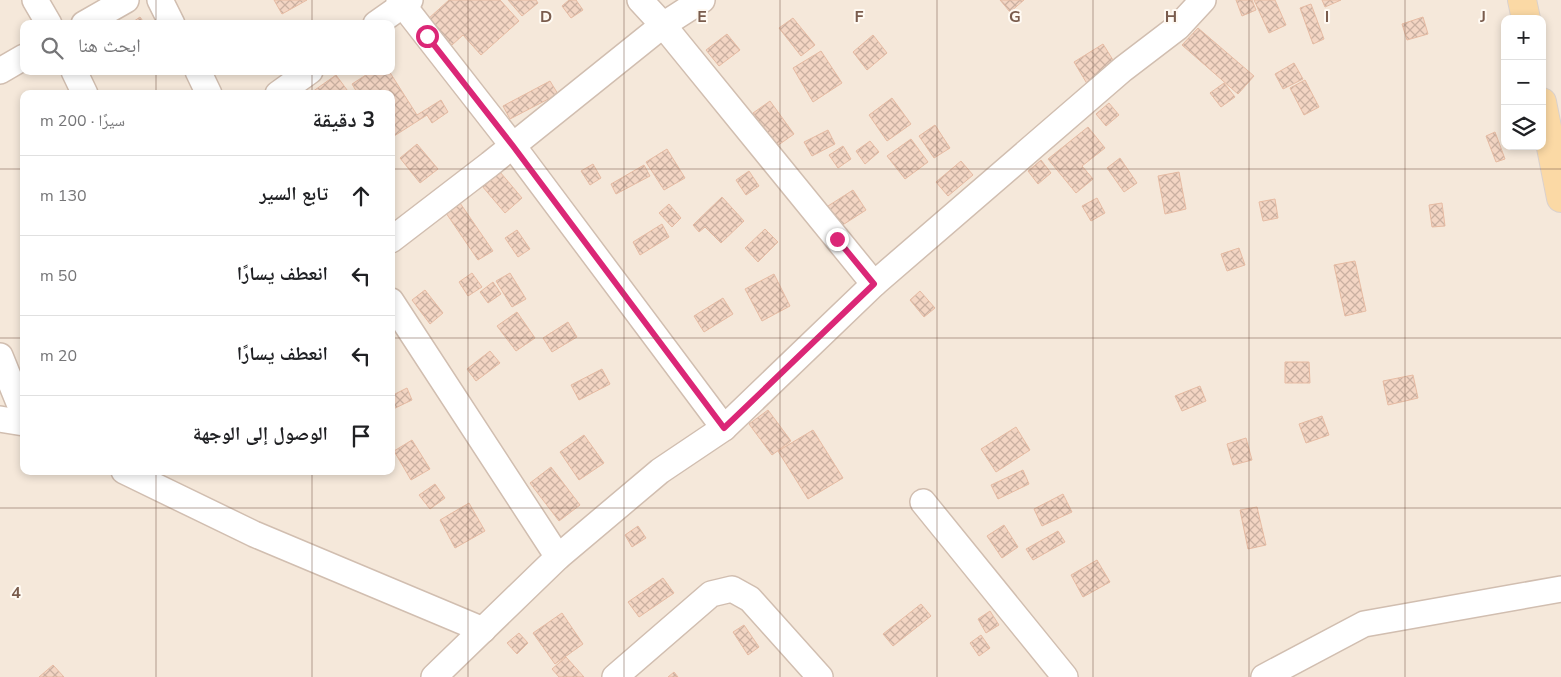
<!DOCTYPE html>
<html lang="ar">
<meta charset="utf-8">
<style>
body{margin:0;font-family:"Nunito Sans","Noto Naskh Arabic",sans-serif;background:#f6f6f6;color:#202124;direction:rtl}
.controls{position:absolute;right:15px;top:15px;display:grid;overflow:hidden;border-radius:10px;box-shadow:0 2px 8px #0003}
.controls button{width:45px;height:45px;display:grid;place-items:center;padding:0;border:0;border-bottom:1px solid #e0e0e0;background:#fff;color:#202124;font:25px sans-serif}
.stop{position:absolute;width:15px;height:15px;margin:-11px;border:4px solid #db2777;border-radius:50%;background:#fff}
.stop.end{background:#db2777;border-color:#fff;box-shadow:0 1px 5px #0008}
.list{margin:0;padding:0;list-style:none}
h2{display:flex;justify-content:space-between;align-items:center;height:65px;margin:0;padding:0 20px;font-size:21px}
h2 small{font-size:16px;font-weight:400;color:#757577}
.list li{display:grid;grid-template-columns:32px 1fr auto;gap:15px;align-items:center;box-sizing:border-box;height:80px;padding:0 20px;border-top:1px solid #e0e0e0}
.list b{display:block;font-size:19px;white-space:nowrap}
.list em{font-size:16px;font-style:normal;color:#757577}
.icon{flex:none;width:28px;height:28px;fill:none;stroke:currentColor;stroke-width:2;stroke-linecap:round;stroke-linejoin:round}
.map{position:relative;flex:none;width:1561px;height:677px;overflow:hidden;direction:ltr}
.search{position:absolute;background:#fff;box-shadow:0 2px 8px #0003;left:20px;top:20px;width:375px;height:55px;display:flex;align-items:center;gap:12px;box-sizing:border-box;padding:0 18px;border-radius:10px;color:#757577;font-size:19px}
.panel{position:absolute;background:#fff;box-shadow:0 2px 8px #0003;left:20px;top:90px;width:375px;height:385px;border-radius:10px;direction:rtl}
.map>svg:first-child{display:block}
</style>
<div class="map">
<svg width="1561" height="677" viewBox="0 0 1561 677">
<defs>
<pattern id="building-cross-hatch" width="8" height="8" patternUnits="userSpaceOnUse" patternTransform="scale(1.25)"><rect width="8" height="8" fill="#f3d5c3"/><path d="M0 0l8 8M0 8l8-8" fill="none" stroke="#cab0a1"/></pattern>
</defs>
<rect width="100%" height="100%" fill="#fdf6ec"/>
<!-- residential -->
<path fill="#f5e8da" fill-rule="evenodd" d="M0 0H1561V677H0ZM1505 19H1542V146H1505ZM24 24H391V71H24ZM24 94H391V471H24Z"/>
<!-- building -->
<g fill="url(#building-cross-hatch)" stroke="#e6bba3">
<path d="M274 0H307L282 14Z"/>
<path d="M449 0H500L519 21 481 55 463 35 452 45 428 19Z"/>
<path d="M508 0H536L538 3 522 16Z"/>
<path d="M569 0H576L583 10 571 18 562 6Z"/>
<path d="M1000 0H1024L1010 12Z"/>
<path d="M1236 0H1252L1256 10 1242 16Z"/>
<path d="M1254 0H1275L1286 25 1269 33Z"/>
<path d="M1322 0H1341L1325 7Z"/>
<path d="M1311 4 1324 39 1313 44 1300 8Z"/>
<path d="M140 17 145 24H130Z"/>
<path d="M1423 17 1428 34 1407 40 1402 24Z"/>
<path d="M793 18 815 45 801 56 779 28Z"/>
<path d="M1198 28 1254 76 1238 94 1182 45Z"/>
<path d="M727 34 740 50 719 66 706 50Z"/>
<path d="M873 35 887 53 867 70 853 52Z"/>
<path d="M1103 44 1118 68 1089 87 1074 62Z"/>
<path d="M821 51 842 83 813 102 793 68Z"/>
<path d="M1294 63 1303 79 1283 89 1275 74Z"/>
<path d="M372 71H389L417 115 441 100 448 112 432 123 427 115 391 138V94H358L352 84Z"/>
<path d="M336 75 350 94H313L312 92Z"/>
<path d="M1305 80 1319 107 1304 115 1290 88Z"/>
<path d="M550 81 558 94 510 119 503 106Z"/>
<path d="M1224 83 1235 97 1221 107 1210 93Z"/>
<path d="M892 98 911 124 887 141 869 115Z"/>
<path d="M770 101 794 134 777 146 753 113Z"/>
<path d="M1109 103 1119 115 1106 126 1096 114Z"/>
<path d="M935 125 950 148 934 158 919 136Z"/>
<path d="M1088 127 1105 148 1082 166 1093 179 1076 193 1048 159Z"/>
<path d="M828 130 835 144 812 156 804 142Z"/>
<path d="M1495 132 1505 159 1496 162 1486 136Z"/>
<path d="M911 139 928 162 905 179 887 156Z"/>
<path d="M870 141 879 152 865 164 856 151Z"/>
<path d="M417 144 438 169 420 183 400 158Z"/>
<path d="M843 146 851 159 838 168 829 155Z"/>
<path d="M667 149 685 178 664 190 646 162Z"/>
<path d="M1120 158 1137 183 1124 192 1107 168Z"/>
<path d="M1041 160 1051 173 1038 184 1028 171Z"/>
<path d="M961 161 973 175 948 196 936 182Z"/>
<path d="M593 164 601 178 590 185 581 171Z"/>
<path d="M644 165 650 176 616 194 611 184Z"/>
<path d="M749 171 759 186 746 195 736 180Z"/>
<path d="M500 172 522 198 505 213 482 186Z"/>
<path d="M1179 172 1186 209 1165 214 1158 176Z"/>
<path d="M853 190 866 210 841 226 828 206Z"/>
<path d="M722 197 744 221 721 243 705 227 699 232 693 225Z"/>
<path d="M1097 198 1105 213 1091 221 1082 206Z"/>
<path d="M1275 199 1278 218 1263 221 1259 202Z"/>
<path d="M460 203 493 251 478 260 446 213Z"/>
<path d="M1442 203 1445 226 1432 227 1429 205Z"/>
<path d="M669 204 681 218 672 227 659 213Z"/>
<path d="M662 224 669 237 640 255 633 242Z"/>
<path d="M765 229 778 242 758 262 745 248Z"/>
<path d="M517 230 530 249 518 257 505 238Z"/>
<path d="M1239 248 1245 265 1227 271 1221 254Z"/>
<path d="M1355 261 1366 311 1345 316 1334 265Z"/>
<path d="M472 273 482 287 468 296 459 282Z"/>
<path d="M510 273 526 299 512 307 496 281Z"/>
<path d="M774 274 790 306 762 321 745 289Z"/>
<path d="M493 282 501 294 488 303 480 292Z"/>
<path d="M425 290 443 313 430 324 412 300Z"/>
<path d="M920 291 935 308 924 317 910 300Z"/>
<path d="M723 298 733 314 704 332 694 316Z"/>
<path d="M517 312 535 338 516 351 497 326Z"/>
<path d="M568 322 577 337 552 352 543 338Z"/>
<path d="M490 351 500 363 476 381 467 369Z"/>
<path d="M1285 362H1309L1310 383H1285Z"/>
<path d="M602 369 610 384 579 400 571 385Z"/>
<path d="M1413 375 1418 398 1388 405 1383 381Z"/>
<path d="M1200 386 1206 401 1182 411 1175 396Z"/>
<path d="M407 388 412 400 391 410V396Z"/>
<path d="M768 410 791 441 772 455 749 424Z"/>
<path d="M1322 416 1329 435 1306 443 1299 424Z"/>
<path d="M1016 427 1030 450 996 472 981 449Z"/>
<path d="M813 430 843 478 808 499 778 451Z"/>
<path d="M584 435 604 463 579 480 560 452Z"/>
<path d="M1246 438 1252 460 1233 465 1227 444Z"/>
<path d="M412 440 430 469 411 480 394 451Z"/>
<path d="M551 467 580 505 559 521 530 483Z"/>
<path d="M1023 470 1029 484 998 499 991 485Z"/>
<path d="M435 484 445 498 430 509 419 495Z"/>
<path d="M1063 494 1072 512 1042 526 1034 509Z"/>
<path d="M469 503 485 531 455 548 440 520Z"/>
<path d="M1257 507 1266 545 1248 549 1240 510Z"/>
<path d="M1004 525 1018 547 1002 558 987 536Z"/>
<path d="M638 526 646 538 632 547 625 535Z"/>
<path d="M1058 531 1065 542 1033 560 1026 549Z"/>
<path d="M1097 560 1110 582 1083 597 1071 575Z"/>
<path d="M663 578 674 593 639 617 628 602Z"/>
<path d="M921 604 931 616 893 646 883 634Z"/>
<path d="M990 611 999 625 986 633 978 619Z"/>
<path d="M562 613 583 644 555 664 533 633Z"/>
<path d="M744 625 759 647 748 655 733 632Z"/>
<path d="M519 633 528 643 517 654 507 643Z"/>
<path d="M981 635 990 648 979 656 970 643Z"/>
<path d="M566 657 584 677H559L552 669Z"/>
<path d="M53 665 64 677H39Z"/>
<path d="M674 672 678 677H668Z"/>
</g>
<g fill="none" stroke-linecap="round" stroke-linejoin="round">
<defs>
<g id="minor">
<path d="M35 0 49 24"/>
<path d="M160 0 172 24"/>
<path d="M399 0 513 146 724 428"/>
<path d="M640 0 663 25 874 284"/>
<path d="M84 24 126 0"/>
<path d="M376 24 410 0"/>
<path d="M0 71 24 57"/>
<path d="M74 71 85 94"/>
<path d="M198 71 209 94"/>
<path d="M278 94 310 71"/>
<path d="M391 240 490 164 663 25 702 0"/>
<path d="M391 301 558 557"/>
<path d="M0 356 24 415"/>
<path d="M0 419 24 423"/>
<path d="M124 471 254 534 483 630"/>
<path d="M923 502 1065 677"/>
<path d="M434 677 558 557 660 471 724 428 874 284 1123 69 1178 27 1203 0"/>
<path d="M615 677 711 594 732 589 750 599 820 677"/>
<path d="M1264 677 1364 624 1561 589"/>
</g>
<g id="primary">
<path d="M1522 0 1526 19"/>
<path d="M1542 102 1561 198"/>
</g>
</defs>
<!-- minor casing -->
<use href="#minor" stroke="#d1beb0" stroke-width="28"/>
<!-- primary casing -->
<use href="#primary" stroke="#dad1cd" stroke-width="30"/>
<!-- minor -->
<use href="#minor" stroke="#fff" stroke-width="25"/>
<!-- primary -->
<use href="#primary" stroke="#fbd9a5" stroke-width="28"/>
</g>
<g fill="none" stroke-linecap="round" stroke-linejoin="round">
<!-- route -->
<path stroke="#db2777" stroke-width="6" d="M427 36 513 146 724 428 874 284 837 239"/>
</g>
<!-- grid -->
<path fill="none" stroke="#7a5c4d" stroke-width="1" stroke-opacity="0.55" d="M156 0V24M312 0V24M468 0V677M624 0V677M780 0V677M937 0V677M1093 0V677M1249 0V677M1405 0V677M156 71V94M312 71V94M0 169H24M391 169H1561M0 338H24M391 338H1561M156 471V677M312 471V677M0 508H1561"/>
<g font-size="16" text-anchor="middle" font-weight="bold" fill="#7a5c4d" stroke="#fffaf3" stroke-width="4" stroke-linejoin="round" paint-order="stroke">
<text x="546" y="22">D</text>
<text x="702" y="22">E</text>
<text x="859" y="22">F</text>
<text x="1015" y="22">G</text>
<text x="1171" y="22">H</text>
<text x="1327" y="22">I</text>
<text x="1483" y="22">J</text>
<text x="16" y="598">4</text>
</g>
</svg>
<div class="controls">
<button>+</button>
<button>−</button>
<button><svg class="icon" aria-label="layers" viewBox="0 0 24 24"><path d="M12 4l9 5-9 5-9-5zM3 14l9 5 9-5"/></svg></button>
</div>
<div class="stop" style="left:427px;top:36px"></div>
<div class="stop end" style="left:837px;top:239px"></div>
<div class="search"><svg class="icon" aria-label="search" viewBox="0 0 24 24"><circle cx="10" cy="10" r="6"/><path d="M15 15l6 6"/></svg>ابحث هنا</div>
<section class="panel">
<h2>3 دقيقة<small>سيرًا · 200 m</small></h2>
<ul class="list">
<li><svg class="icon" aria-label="ahead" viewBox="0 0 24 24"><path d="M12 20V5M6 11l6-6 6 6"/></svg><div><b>تابع السير</b></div><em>130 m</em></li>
<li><svg class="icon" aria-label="left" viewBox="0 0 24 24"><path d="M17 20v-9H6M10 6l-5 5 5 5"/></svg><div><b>انعطف يسارًا</b></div><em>50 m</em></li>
<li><svg class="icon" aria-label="left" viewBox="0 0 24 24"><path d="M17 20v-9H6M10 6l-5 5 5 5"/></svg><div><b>انعطف يسارًا</b></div><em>20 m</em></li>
<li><svg class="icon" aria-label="arrive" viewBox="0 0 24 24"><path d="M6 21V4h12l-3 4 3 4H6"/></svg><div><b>الوصول إلى الوجهة</b></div></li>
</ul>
</section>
</div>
